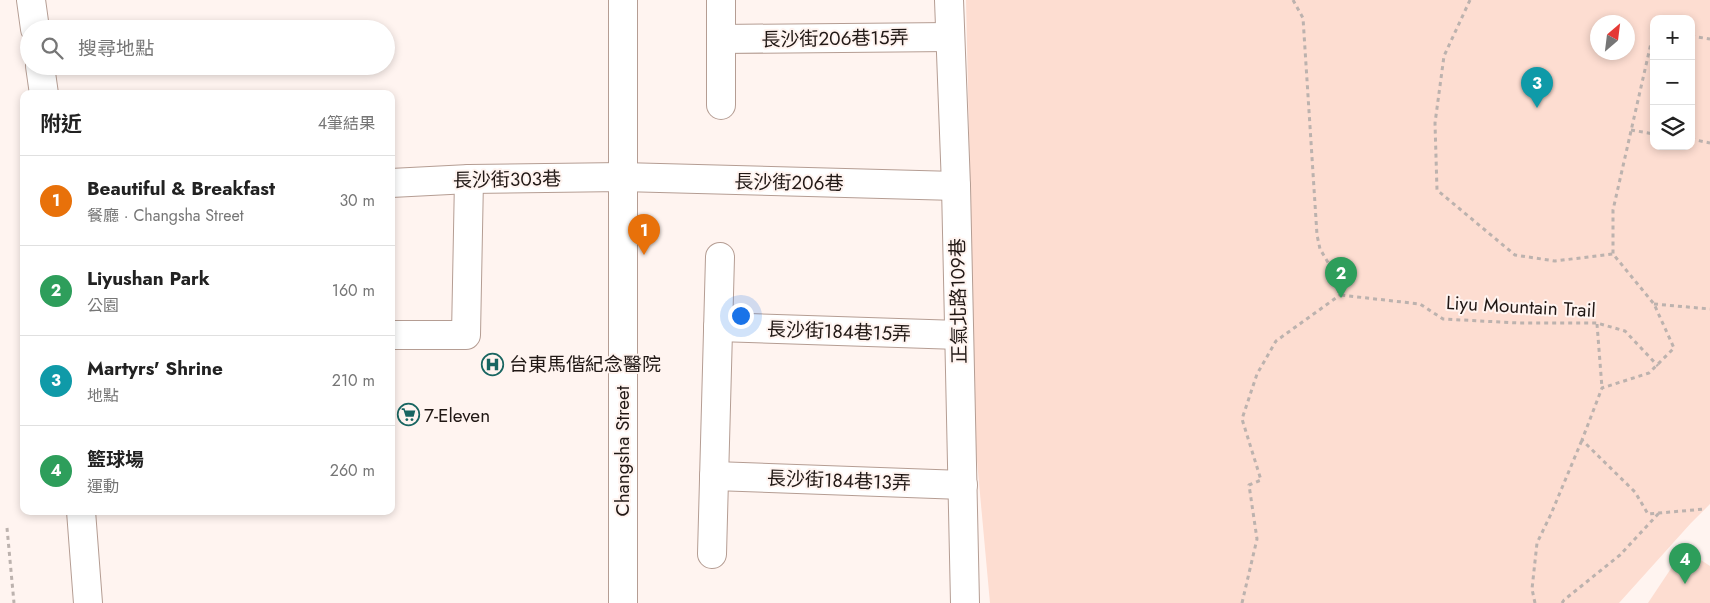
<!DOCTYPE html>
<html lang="zh-TW">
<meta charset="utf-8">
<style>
body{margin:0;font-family:Jost,"Noto Sans TC",sans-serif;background:#f6f6f6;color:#222}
.controls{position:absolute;right:15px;top:15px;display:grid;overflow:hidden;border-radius:10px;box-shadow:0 2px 8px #0003}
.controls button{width:45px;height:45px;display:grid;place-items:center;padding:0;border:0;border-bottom:1px solid #e0e0e0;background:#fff;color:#222;font:25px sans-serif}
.compass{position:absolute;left:1590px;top:15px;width:45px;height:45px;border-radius:50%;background:#fff;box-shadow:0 2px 8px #0003;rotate:28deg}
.you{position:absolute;left:740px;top:315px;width:18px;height:18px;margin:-12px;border:4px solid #fff;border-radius:50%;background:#1a73e8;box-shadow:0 0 0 8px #1a73e833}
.badge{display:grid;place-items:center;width:32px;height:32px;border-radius:50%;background:#186561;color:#fff;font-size:16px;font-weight:700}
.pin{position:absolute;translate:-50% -41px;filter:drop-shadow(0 1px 2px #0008)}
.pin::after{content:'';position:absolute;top:26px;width:18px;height:15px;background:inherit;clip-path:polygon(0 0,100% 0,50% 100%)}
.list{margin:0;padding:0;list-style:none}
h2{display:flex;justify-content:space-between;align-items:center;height:65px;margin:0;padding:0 20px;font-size:21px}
h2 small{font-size:16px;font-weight:400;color:#767676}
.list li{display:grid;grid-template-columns:32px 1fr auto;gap:15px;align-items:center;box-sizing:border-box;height:90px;padding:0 20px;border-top:1px solid #e0e0e0}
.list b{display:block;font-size:19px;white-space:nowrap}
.list p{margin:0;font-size:16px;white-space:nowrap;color:#767676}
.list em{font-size:16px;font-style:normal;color:#767676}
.icon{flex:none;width:28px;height:28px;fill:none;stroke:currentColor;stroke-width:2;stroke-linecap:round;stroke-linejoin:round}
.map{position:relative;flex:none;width:1710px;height:603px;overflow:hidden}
.search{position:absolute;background:#fff;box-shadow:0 2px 8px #0003;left:20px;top:20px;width:375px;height:55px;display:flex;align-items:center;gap:12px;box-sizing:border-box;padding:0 18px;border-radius:28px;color:#767676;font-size:19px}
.panel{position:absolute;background:#fff;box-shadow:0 2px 8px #0003;left:20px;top:90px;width:375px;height:425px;border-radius:10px}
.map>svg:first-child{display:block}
</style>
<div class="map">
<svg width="1710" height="603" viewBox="0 0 1710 603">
<rect width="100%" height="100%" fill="#fff4f0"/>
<!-- green -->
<g fill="#fdddd1" fill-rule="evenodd">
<path d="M966 0H1710V504L1691 523 1619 603H990L976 450ZM1654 19H1691V146H1654ZM1598 22H1628V52H1598Z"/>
<path d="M1684 549 1710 566V603H1648Z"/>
</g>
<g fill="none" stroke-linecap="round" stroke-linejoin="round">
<defs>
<g id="minor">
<path d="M31 0 35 29"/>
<path d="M721 0V105"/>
<path d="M949 0 956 186 965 603"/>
<path d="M721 39 950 37"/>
<path d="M40 66 44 94"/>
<path d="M391 183 469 179 622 177 956 186"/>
<path d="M718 327 959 335"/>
<path d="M391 335H466L469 179"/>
<path d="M714 476 963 485"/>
<path d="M81 511 88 603"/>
<path d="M712 554 720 257"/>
<path d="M623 603V0"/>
</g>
</defs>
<!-- minor casing -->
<use href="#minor" stroke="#b59d93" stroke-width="30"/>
<!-- path -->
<g stroke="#bcb2ae" stroke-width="3" stroke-dasharray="4 4" stroke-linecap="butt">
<path d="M1293 0 1303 18 1317 235 1320 249 1329 264 1340 295 1420 304 1443 319 1519 323H1597L1625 331 1658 366"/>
<path d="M1470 0 1444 56 1435 123 1437 190 1515 255 1555 261 1613 254"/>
<path d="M1654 30 1613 210V254L1654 304 1674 348 1649 373 1602 388 1582 440 1635 492 1648 514 1705 509"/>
<path d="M1691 36 1710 39"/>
<path d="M1631 130 1654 134"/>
<path d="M1691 139 1710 143"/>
<path d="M1654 304 1710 309"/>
<path d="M1597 324 1602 388"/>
<path d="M7 528 14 603"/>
<path d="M1242 603 1257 539 1249 485 1261 480 1242 419 1257 374 1276 341 1340 295"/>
<path d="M1535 603 1532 589 1537 543 1551 514 1582 440"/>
<path d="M1562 603 1564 600 1620 555 1659 513"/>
</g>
<!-- minor -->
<use href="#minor" stroke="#fff" stroke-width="28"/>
</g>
<!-- icons -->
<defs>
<symbol id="hospital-ring" viewBox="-11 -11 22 22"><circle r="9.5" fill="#fff4f0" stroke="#186561" stroke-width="1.5"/><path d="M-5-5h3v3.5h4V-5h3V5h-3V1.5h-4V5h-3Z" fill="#186561"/></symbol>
<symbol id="supermarket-ring" viewBox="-11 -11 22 22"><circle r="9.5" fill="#fff4f0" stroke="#186561" stroke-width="1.5"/><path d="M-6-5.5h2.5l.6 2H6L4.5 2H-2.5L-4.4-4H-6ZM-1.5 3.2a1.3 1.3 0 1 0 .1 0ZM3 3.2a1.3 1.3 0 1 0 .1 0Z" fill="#186561"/></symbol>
</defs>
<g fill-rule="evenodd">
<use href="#hospital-ring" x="480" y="352" width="25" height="25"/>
<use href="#supermarket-ring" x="396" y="402" width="25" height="25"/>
</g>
<g text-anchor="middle" stroke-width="4" stroke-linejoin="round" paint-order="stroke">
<!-- street labels -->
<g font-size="19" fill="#211815" stroke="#fff4f0">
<text transform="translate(835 38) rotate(-1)" y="7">長沙街206巷15弄</text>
<text transform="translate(507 179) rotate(-1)" y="7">長沙街303巷</text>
<text transform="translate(789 182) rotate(1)" y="7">長沙街206巷</text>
<text transform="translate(958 301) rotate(-91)" y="7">正氣北路109巷</text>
<text transform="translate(1521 306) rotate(3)" y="7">Liyu Mountain Trail</text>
<text transform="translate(839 331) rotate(2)" y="7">長沙街184巷15弄</text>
<text transform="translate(622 451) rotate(-90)" y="7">Changsha Street</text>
<text transform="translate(839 480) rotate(2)" y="7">長沙街184巷13弄</text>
</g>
<!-- poi labels -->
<g font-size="19" fill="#211815" stroke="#fff4f0" text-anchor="start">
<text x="509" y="371">台東馬偕紀念醫院</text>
<text x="424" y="422">7-Eleven</text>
</g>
</g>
</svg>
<div class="controls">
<button>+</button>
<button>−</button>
<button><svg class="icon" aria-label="layers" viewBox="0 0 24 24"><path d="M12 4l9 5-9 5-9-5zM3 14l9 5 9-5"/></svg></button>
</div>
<svg class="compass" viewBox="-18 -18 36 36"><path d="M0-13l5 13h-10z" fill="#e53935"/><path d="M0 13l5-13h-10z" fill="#767676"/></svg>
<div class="you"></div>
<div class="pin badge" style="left:644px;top:255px;background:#e8710a">1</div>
<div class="pin badge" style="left:1341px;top:298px;background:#2e9e5b">2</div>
<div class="pin badge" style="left:1537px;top:108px;background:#0f9aa8">3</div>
<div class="pin badge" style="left:1685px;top:584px;background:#2e9e5b">4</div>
<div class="search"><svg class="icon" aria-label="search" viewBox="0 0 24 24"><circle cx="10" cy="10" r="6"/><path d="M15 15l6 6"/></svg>搜尋地點</div>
<section class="panel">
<h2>附近<small>4筆結果</small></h2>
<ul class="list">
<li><span class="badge" style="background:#e8710a">1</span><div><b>Beautiful &amp; Breakfast</b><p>餐廳 · Changsha Street</p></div><em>30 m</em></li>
<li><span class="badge" style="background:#2e9e5b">2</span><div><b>Liyushan Park</b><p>公園</p></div><em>160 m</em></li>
<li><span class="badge" style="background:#0f9aa8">3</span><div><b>Martyrs' Shrine</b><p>地點</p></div><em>210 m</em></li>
<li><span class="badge" style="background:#2e9e5b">4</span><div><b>籃球場</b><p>運動</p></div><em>260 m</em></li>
</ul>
</section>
</div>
